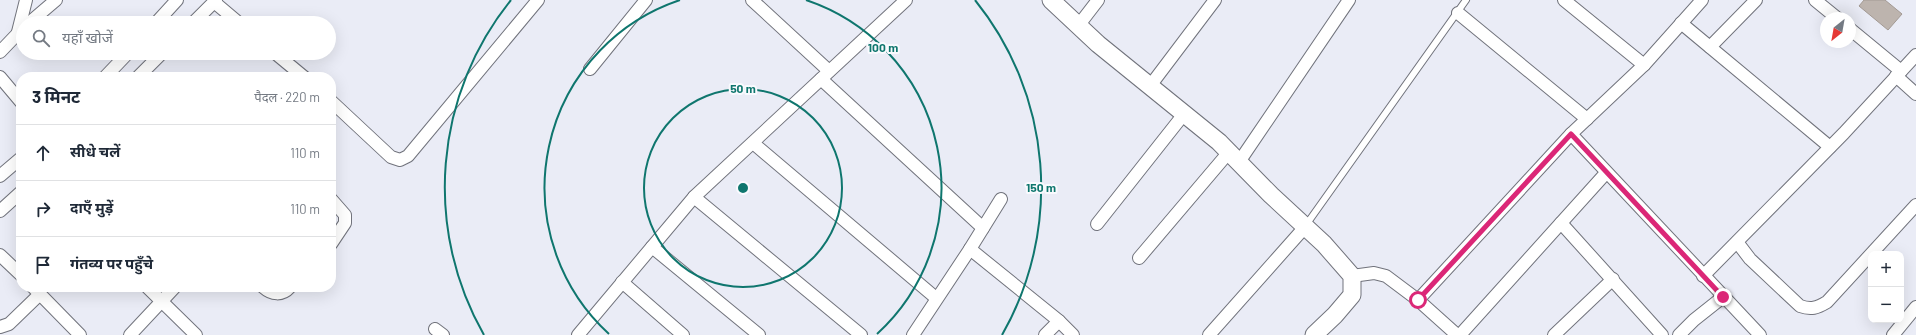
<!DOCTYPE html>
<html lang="hi">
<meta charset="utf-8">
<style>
body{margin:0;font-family:Barlow,"Noto Sans Devanagari",sans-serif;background:#f2f2f3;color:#1f2937}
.controls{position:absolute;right:12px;bottom:12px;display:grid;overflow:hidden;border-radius:8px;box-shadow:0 4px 16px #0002}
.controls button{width:36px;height:36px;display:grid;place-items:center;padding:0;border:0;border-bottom:1px solid #e0e1e3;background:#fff;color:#1f2937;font:20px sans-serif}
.compass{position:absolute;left:1820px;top:12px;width:36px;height:36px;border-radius:50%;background:#fff;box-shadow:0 4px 16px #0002;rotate:211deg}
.stop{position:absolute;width:12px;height:12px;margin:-9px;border:3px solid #db2777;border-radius:50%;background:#fff}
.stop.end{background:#db2777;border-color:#fff;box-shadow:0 1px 4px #0008}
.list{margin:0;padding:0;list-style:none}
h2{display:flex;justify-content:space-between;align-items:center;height:52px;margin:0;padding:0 16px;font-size:17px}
h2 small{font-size:13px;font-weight:400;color:#747a83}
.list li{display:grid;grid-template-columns:26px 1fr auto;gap:12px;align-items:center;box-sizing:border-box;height:56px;padding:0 16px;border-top:1px solid #e0e1e3}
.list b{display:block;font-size:15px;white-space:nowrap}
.list em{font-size:13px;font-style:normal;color:#747a83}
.icon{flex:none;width:22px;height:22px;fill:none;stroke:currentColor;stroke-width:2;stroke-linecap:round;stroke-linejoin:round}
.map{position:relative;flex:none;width:1916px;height:335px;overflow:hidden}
.search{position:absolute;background:#fff;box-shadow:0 4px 16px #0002;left:16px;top:16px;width:320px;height:44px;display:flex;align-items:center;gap:10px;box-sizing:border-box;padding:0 14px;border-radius:22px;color:#747a83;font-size:15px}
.panel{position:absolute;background:#fff;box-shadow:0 4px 16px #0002;left:16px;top:72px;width:320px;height:220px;border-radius:16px}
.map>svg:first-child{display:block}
</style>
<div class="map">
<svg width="1916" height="335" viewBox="0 0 1916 335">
<rect width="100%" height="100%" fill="#eaecf6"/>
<!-- building -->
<path fill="#bdb4ae" stroke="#a39a94" d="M1864 0H1885L1902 14 1888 30 1859 6Z"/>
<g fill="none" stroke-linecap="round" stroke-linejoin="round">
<defs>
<path id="lane" d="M1306 225 1466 0"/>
<g id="street">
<path d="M752 0 829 71"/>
<path d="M1564 0 1644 65"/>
<path d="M1702 0 1644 65 1571 134 1760 335"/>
<path d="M1815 0 1837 18"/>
<path d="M214 2 239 23"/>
<path d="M1458 13 1587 119"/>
<path d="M29 23 56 0"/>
<path d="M156 23 177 0"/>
<path d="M193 23 216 0"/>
<path d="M1681 23 1830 147"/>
<path d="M1078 26 1098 0"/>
<path d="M1850 29 1901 71"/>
<path d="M18 32 26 0"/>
<path d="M1710 47 1756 0"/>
<path d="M0 52 23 28"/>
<path d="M275 53 304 77"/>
<path d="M590 69 646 0"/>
<path d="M1896 76 1916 94"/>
<path d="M0 77 21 102"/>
<path d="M105 77 128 53"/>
<path d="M138 77 162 53"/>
<path d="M821 79 983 228"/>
<path d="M1150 86 1215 0"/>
<path d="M331 101 391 157 400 160 408 156 538 0"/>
<path d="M753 143 936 298"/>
<path d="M1239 162 1349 0"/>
<path d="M0 176 21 158"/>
<path d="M694 197 861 335"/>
<path d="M331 199 345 215V223L331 244"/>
<path d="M0 211 21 192"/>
<path d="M1561 223 1662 335"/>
<path d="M1097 224 1184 114"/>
<path d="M1737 242 1750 259 1800 306C1811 310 1817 308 1827 302L1916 205"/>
<path d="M652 247 759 335"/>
<path d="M970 249 1059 321 1073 335"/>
<path d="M0 255 21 275"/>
<path d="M1139 258 1229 152"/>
<path d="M1352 276 1374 273 1386 276 1418 300"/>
<path d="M1703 276 1844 133 1916 55"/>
<path d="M622 282 683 335"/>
<path d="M33 287 80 335"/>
<path d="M147 287 196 335"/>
<path d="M263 287C272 295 282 296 290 287"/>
<path d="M0 327 9 324 40 294"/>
<path d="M435 329 443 335"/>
<path d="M130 335 175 287"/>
<path d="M578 335 694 197 906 0"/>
<path d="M913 335 970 249 1001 199"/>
<path d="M1045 335 1059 321"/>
<path d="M1209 335 1305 227"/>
<path d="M1457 335 1418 300 1571 134"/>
<path d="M1460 335 1606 173"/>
<path d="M1554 335 1613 279"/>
<path d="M1679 335 1694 320 1723 297"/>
<path d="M1893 335 1916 307"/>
</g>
<path id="secondary" d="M1051 0 1098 44 1219 142 1271 195 1324 244 1352 276V295L1335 315 1314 335"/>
</defs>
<!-- lane casing -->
<use href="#lane" stroke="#71737c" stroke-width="8"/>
<!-- street casing -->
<use href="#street" stroke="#71737c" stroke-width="14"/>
<!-- secondary casing -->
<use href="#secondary" stroke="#71737c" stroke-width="19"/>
<!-- lane -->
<use href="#lane" stroke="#fff" stroke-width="6"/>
<!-- street -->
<use href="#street" stroke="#fff" stroke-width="12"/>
<!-- secondary -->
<use href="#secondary" stroke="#fff" stroke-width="17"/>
</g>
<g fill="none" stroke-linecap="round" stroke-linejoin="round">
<!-- route -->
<path stroke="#db2777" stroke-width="5" d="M1418 300 1571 134 1723 297"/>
</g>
<!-- distance rings -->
<g fill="none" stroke="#0f766e" stroke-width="2">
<circle cx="743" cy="188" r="99"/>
<path d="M609 334A198 198 0 0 1 680 0M806 0A198 198 0 0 1 877 334"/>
<path d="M484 335A298 298 0 0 1 511 0M975 0A298 298 0 0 1 1002 335"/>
</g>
<circle cx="743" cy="188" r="6" fill="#0f766e" stroke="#f9fafe" stroke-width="2"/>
<g font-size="12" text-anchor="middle" font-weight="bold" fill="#0f766e" stroke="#f9fafe" stroke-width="4" stroke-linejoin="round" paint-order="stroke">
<text x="883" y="52">100 m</text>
<text x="743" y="93">50 m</text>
<text x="1041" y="192">150 m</text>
</g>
</svg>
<div class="controls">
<button>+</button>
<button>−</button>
</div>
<svg class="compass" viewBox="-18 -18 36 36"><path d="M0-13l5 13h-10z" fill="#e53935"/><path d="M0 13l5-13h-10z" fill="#747a83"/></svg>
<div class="stop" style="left:1418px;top:300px"></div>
<div class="stop end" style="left:1723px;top:297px"></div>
<div class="search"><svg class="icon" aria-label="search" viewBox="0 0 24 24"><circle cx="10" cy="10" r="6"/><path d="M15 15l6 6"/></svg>यहाँ खोजें</div>
<section class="panel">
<h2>3 मिनट<small>पैदल · 220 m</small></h2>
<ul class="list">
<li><svg class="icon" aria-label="ahead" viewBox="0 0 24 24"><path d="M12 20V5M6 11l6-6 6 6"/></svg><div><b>सीधे चलें</b></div><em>110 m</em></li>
<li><svg class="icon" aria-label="right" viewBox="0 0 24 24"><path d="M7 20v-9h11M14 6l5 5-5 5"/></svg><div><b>दाएँ मुड़ें</b></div><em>110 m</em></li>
<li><svg class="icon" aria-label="arrive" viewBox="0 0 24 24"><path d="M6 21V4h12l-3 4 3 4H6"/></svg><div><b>गंतव्य पर पहुँचे</b></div></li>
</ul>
</section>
</div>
